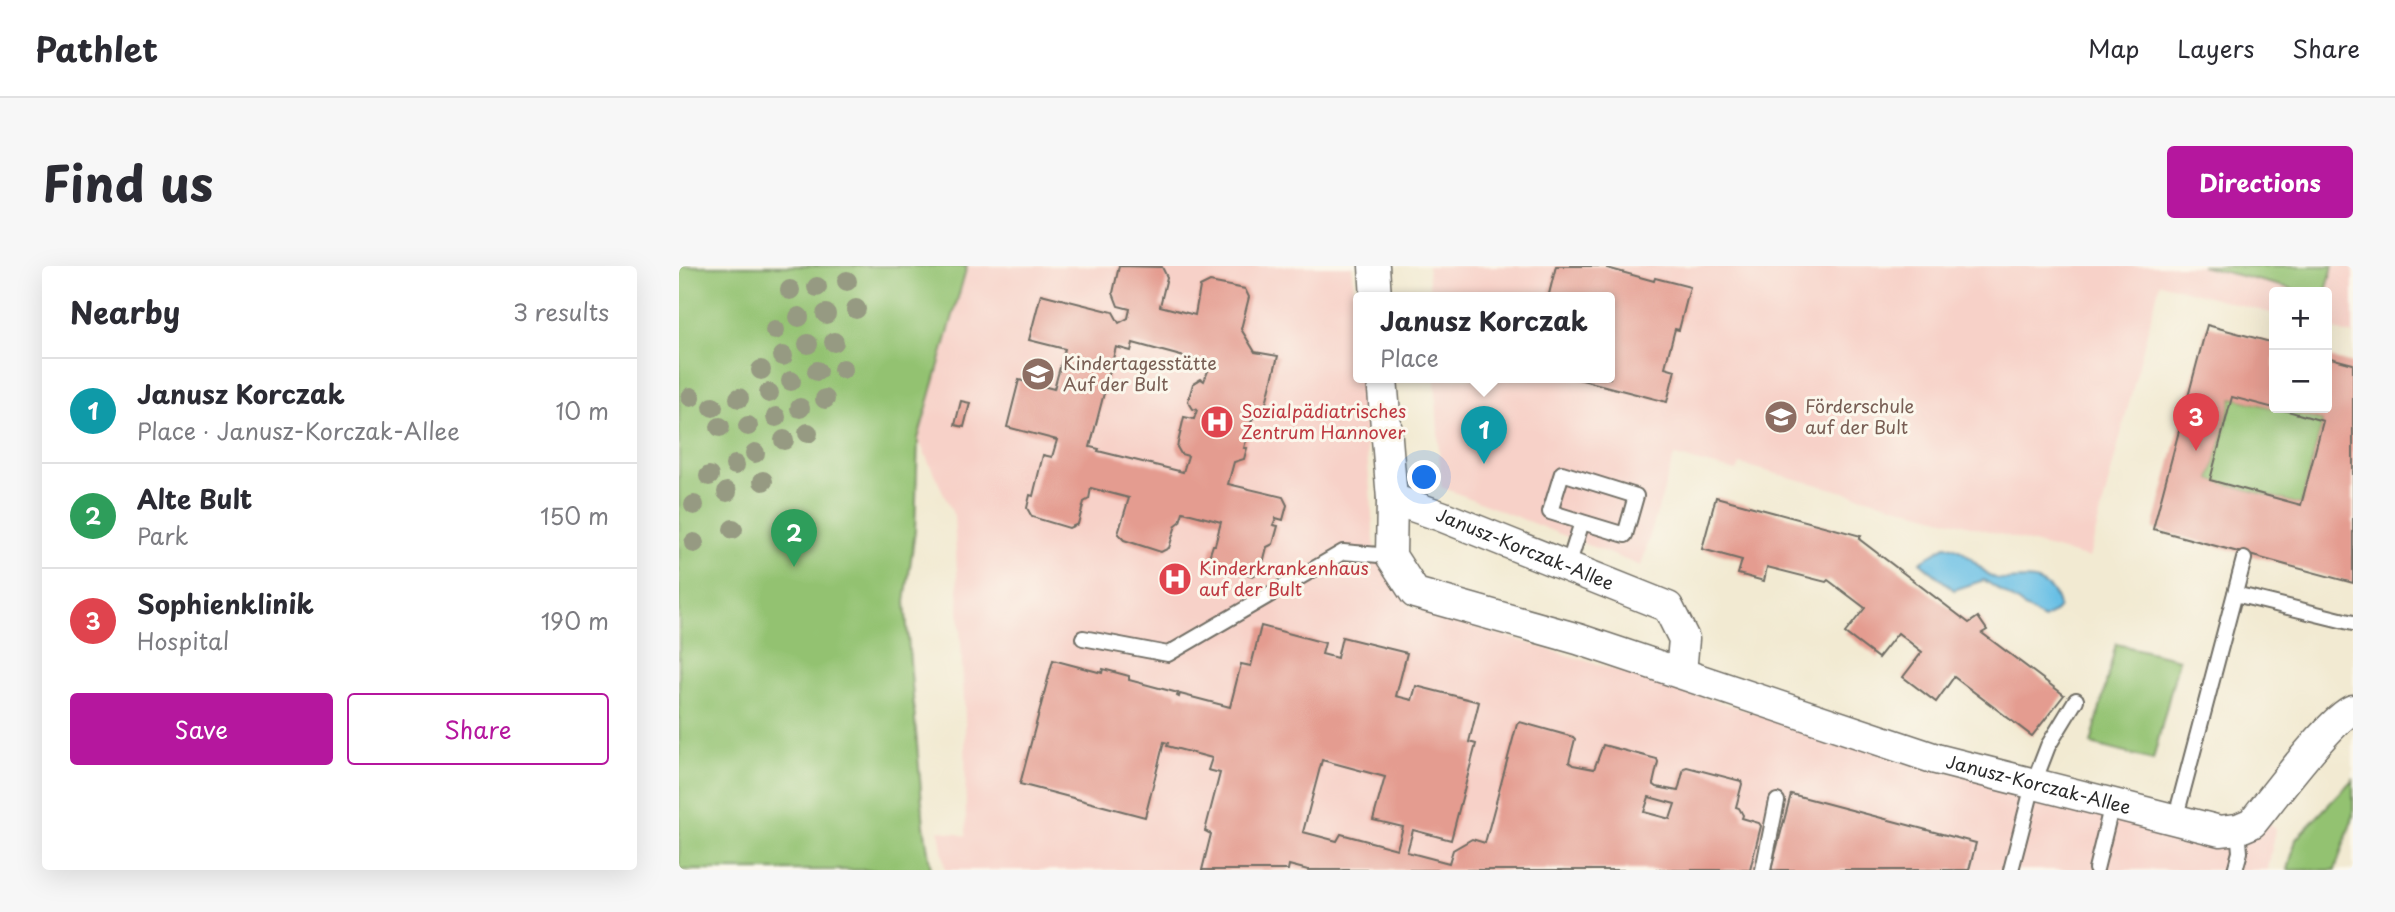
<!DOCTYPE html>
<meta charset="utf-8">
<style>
body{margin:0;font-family:"Playpen Sans",sans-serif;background:#f7f7f7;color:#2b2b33}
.controls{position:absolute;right:21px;top:21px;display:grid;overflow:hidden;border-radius:7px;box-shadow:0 7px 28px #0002}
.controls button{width:63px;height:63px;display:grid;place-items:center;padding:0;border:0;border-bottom:2px solid #e1e1e2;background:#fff;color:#2b2b33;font:35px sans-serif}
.you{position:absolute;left:746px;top:212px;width:24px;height:24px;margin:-18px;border:5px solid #fff;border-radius:50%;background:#1a73e8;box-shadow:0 0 0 10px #1a73e833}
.badge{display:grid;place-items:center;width:46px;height:46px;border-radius:50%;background:#b5179e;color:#fff;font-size:23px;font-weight:700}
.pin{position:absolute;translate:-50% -58px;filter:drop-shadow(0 2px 4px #0008)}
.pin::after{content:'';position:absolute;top:37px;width:24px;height:21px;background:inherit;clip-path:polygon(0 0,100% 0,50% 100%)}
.popup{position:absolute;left:674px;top:26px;width:262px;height:91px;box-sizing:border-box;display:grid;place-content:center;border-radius:7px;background:#fff;filter:drop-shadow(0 2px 5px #0005);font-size:23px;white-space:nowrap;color:#7c7c81}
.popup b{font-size:26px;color:#2b2b33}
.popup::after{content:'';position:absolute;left:50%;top:100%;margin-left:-14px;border:14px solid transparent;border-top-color:#fff}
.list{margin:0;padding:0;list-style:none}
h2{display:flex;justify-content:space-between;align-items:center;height:91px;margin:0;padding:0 28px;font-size:30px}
h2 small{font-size:23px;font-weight:400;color:#7c7c81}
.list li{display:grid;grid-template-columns:46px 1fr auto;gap:21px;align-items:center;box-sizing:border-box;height:105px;padding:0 28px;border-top:2px solid #e1e1e2}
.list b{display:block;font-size:26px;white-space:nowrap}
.list p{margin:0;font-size:23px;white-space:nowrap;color:#7c7c81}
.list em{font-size:23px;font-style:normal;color:#7c7c81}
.actions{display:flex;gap:14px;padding:21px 28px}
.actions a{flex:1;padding:16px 0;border:2px solid #b5179e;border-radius:7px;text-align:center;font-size:24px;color:#b5179e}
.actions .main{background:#b5179e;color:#fff}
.map{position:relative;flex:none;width:1674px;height:604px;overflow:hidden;border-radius:7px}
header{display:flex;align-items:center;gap:42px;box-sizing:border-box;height:98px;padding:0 35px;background:#fff;border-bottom:2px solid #e1e1e2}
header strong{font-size:33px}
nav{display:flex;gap:38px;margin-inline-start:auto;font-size:24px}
.intro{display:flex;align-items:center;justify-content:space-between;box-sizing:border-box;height:168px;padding:0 42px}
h1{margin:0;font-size:49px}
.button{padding:18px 32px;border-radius:7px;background:#b5179e;color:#fff;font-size:24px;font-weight:700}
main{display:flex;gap:42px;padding:0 42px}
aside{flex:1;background:#fff;border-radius:7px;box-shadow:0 7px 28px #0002}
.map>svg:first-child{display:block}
</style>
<header>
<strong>Pathlet</strong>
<nav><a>Map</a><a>Layers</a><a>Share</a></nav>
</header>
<div class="intro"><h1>Find us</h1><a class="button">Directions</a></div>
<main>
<aside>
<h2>Nearby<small>3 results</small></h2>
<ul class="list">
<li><span class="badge" style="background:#0f9aa8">1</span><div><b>Janusz Korczak</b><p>Place · Janusz-Korczak-Allee</p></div><em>10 m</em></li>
<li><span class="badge" style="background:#2e9e5b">2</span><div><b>Alte Bult</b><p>Park</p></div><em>150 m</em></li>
<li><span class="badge" style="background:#e0444e">3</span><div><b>Sophienklinik</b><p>Hospital</p></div><em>190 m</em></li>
</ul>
<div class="actions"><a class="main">Save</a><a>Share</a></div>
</aside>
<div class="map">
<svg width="1674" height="604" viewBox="0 0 1674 604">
<rect width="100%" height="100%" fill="#fbf7ec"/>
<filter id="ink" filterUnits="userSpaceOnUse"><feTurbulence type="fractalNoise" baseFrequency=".0143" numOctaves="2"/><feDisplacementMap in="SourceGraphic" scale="14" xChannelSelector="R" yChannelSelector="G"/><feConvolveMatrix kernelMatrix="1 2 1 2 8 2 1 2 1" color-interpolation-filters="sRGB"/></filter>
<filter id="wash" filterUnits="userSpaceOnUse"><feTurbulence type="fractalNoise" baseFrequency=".00686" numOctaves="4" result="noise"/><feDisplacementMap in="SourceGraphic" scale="28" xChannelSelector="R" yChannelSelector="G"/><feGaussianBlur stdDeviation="1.57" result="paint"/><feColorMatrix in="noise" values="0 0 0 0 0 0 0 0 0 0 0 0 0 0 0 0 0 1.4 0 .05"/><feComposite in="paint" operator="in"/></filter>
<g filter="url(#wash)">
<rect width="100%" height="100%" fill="#f2ead2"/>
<!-- built -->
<g fill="#f7d1c8">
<path d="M288 0H673L679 72V112H682L696 285 732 341 1255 502 1539 572 1587 551 1596 564 1589 604H266L260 564 287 570 286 453 275 250 239 173Z"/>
<path d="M749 0H1674V69L1648 62V26H1595V48L1481 17 1410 292 1061 198 1058 205 995 190 962 300 762 221 756 112H931V32H751Z"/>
</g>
<!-- green -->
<g fill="#93c271" stroke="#5f764e" stroke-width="2">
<path d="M0 0H288L239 173 236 265 226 336 245 560 252 604H0Z"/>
<path d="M1522 0H1654L1647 26H1626Z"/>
<path d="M1553 131 1644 155 1622 239 1531 214Z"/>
<path d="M1437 378 1500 393 1474 494 1412 478Z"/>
<path d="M1674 513V551L1656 604H1609L1617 573Z"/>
</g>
<!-- water -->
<path fill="#68bfe5" stroke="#4a7588" stroke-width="2" d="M1266 280C1285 280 1297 301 1312 310 1331 321 1350 304 1370 322 1376 328 1379 333 1380 341L1374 348 1364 353 1305 314 1275 324 1241 296Z"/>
<g id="blocks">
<!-- building -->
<g fill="#e49c90" fill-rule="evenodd">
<path d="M440 0 483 1 488 11 481 40 516 49 521 21 531 16 566 23 570 31 562 63 576 86 599 90 585 145 573 153 565 182H568L565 193 555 196 549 218 604 231 608 239 604 254 597 252 594 259 599 260 594 278 588 281 582 305 574 310 537 299 530 291 534 279H536L542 256 504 246 501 256 497 259 490 282 482 286 445 274 439 268 450 232 412 222 410 233 405 236 399 258 390 262 353 251 348 242 351 229 354 230 364 189 373 191 378 174 328 161 340 114 375 123 386 83 350 74 362 28 434 46 440 57 449 52 451 43 439 40 434 27ZM454 77 520 95 529 105 525 115 522 113 514 118 509 135 514 143 518 144 515 153 505 151 498 181 502 188 509 190 504 206 419 185 420 183 411 181 437 81 452 85Z"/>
<path d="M877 0H928V2L975 15 976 12 1011 21 1000 64 996 63 986 101 996 104 988 136 899 113 931 112V32H869Z"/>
<path d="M1528 59 1595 77V142L1553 131 1531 214 1622 239 1644 155 1598 142H1648V91L1674 98V317L1474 263Z"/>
<path d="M282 135 291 137 285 161 276 159Z"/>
<path d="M1037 231 1182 270 1180 273 1290 357 1299 351 1308 364 1303 367 1385 429 1353 470 1275 411 1257 436 1224 411 1243 386 1219 367 1199 392 1166 367 1186 342 1149 314 1147 316 1088 301 1085 315 1059 308 1063 294 1023 283Z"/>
<path d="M582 360 646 377 643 388 658 392 663 371 728 387 717 430 733 434 737 420 800 436 790 476 797 478 772 574 734 564 728 586 770 597 774 584 793 573 806 577 838 458 841 456 894 471 896 473 890 496 894 499 915 503 924 479 978 493 979 496 974 518 978 521 999 525 1005 502 1008 501 1062 515 1063 518 1057 541 1060 542 1064 549 1063 552 1080 557 1082 560 1071 604H629L610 599 609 604H523L532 568 526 565 541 507 529 504 533 492 488 480 489 477 485 476 466 551 341 518 374 394 423 407 424 403 450 410V414L499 427 498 430 500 431 501 428 551 441 562 398 572 400ZM643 494 706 511 694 554 724 561 718 583 662 568 658 575 624 566ZM970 531 996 538 991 553 965 546Z"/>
<path d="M1112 528 1297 577 1290 604H1092Z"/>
</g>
</g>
</g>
<g filter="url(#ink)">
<use href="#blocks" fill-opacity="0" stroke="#716e65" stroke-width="2"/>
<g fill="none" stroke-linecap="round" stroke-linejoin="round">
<defs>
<g id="service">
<path d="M889 300 903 256 946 269 957 230 883 207 871 246 903 256"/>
<path d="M1556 328 1674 357"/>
<path d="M404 372 489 388 664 286 712 290"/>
<path d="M1496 554 1565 293"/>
<path d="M1417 603 1433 538"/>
<path d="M1084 604 1098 535"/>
<path d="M1332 604 1354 519 1369 480 1397 434"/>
<path d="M1556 604 1561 586 1559 563"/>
</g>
<g id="minor">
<path d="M695 0 697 32"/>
<path id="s1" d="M703 112 713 233 712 290 736 327 899 373 1257 493 1541 565 1559 563 1573 557C1591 535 1653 451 1674 444"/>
<path id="s2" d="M713 233 762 250 989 341 1005 373 1002 407"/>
</g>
</defs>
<!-- service casing -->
<use href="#service" stroke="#716e65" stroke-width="18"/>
<!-- minor casing -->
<use href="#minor" stroke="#716e65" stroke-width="33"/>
<!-- service -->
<use href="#service" stroke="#fff" stroke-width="14"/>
<!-- minor -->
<use href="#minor" stroke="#fff" stroke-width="30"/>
</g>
<!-- trees -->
<g fill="#969a82">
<circle cx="168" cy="15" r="10"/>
<circle cx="138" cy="21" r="10"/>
<circle cx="111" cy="24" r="10"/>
<circle cx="177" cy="43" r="10"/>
<circle cx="147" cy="48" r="10"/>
<circle cx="120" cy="51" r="10"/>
<circle cx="96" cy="64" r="10"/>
<circle cx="155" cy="76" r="10"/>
<circle cx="129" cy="78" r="10"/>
<circle cx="104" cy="90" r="10"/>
<circle cx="164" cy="103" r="10"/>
<circle cx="82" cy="104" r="10"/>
<circle cx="138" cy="105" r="10"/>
<circle cx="112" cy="115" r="10"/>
<circle cx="90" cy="127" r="10"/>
<circle cx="12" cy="131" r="10"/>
<circle cx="60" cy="132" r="10"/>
<circle cx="146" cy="133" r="10"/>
<circle cx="34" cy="141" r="10"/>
<circle cx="121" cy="142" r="10"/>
<circle cx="97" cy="151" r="10"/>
<circle cx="69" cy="160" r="10"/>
<circle cx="41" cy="161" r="10"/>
<circle cx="129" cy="167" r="10"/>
<circle cx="105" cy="174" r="10"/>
<circle cx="76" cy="187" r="10"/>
<circle cx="56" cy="199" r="10"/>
<circle cx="30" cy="210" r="10"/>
<circle cx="84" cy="215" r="10"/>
<circle cx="48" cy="226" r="10"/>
<circle cx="15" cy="239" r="10"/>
<circle cx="54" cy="263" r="10"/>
<circle cx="15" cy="277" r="10"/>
</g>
</g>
<!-- icons -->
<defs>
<symbol id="school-disc" viewBox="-11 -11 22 22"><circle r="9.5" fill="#8d6e63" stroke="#fbf7ec"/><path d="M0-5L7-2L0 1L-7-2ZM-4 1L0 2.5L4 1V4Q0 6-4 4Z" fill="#fff"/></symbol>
<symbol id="hospital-disc" viewBox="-11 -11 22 22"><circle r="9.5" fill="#e0444e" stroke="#fbf7ec"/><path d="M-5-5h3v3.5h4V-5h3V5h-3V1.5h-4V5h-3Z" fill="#fff"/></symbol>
</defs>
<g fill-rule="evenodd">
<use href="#school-disc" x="340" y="89" width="38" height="38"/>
<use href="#school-disc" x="1083" y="132" width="38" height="38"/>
<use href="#hospital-disc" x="519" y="137" width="38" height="38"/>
<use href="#hospital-disc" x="477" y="294" width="38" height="38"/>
</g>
<g text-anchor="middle" stroke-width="6" stroke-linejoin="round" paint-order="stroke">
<!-- education labels -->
<g font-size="18" fill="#785e54" stroke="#fbf7ec" text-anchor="start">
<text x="384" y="104">Kindertagesstätte<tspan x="384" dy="21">Auf der Bult</tspan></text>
<text x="1126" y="147">Förderschule<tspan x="1126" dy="21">auf der Bult</tspan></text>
</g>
<!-- health labels -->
<g font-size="18" fill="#be3a42" stroke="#fbf7ec" text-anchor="start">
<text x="562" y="152">Sozialpädiatrisches<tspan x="562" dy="21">Zentrum Hannover</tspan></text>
<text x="520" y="309">Kinderkrankenhaus<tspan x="520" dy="21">auf der Bult</tspan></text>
</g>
<!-- street labels -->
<g font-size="18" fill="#2b2b2b" stroke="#fbf7ec">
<text dy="6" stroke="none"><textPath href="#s2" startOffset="142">Janusz-Korczak-Allee</textPath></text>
<text dy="6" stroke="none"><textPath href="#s1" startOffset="875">Janusz-Korczak-Allee</textPath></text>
</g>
</g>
</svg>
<div class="controls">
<button>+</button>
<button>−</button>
</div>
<div class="you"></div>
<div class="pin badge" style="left:805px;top:198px;background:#0f9aa8">1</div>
<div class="popup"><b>Janusz Korczak</b>Place</div>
<div class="pin badge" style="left:115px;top:301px;background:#2e9e5b">2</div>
<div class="pin badge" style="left:1517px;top:185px;background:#e0444e">3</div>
</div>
</main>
